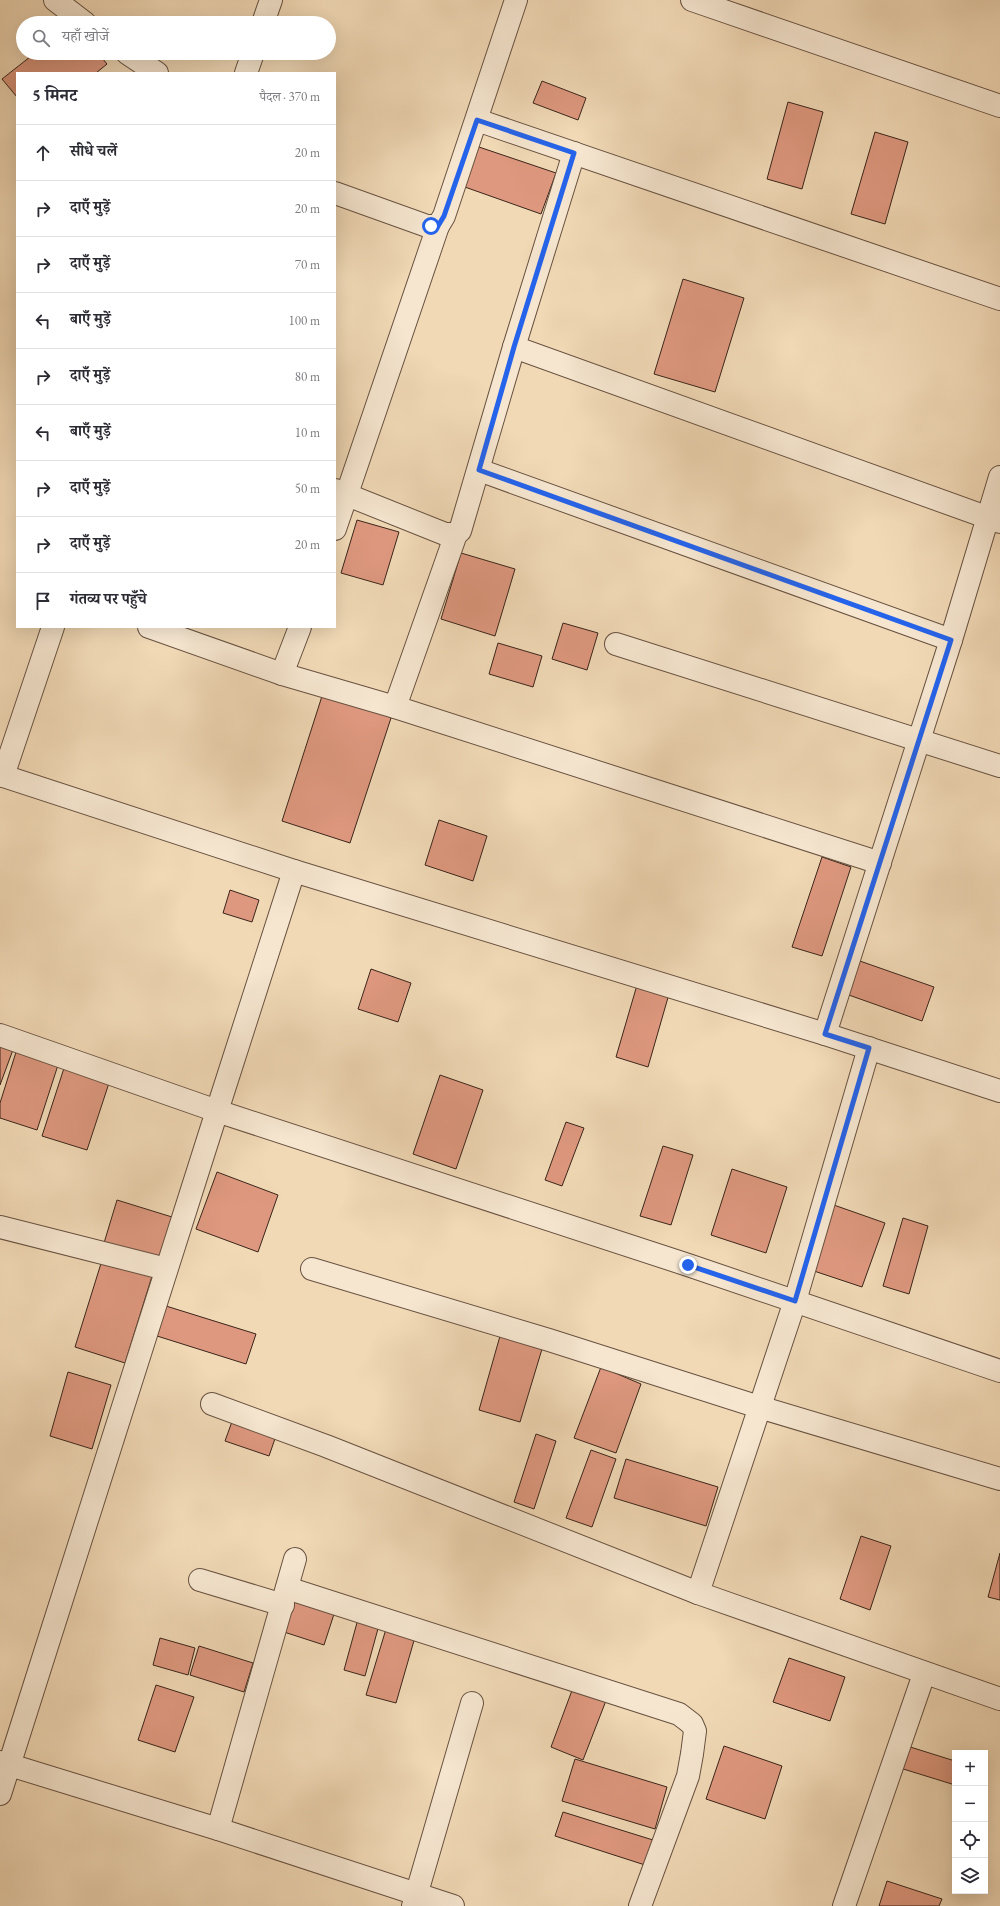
<!DOCTYPE html>
<html lang="hi">
<meta charset="utf-8">
<style>
body{margin:0;font-family:"EB Garamond","Noto Serif Devanagari",serif;background:#f2f2f3;color:#2b2b33}
.controls{position:absolute;right:12px;bottom:12px;display:grid;overflow:hidden;border-radius:0px;box-shadow:0 4px 16px #0002}
.controls button{width:36px;height:36px;display:grid;place-items:center;padding:0;border:0;border-bottom:1px solid #e1e1e2;background:#fff;color:#2b2b33;font:20px sans-serif}
.stop{position:absolute;width:12px;height:12px;margin:-9px;border:3px solid #2563eb;border-radius:50%;background:#fff}
.stop.end{background:#2563eb;border-color:#fff;box-shadow:0 1px 4px #0008}
.list{margin:0;padding:0;list-style:none}
h2{display:flex;justify-content:space-between;align-items:center;height:52px;margin:0;padding:0 16px;font-size:17px}
h2 small{font-size:13px;font-weight:400;color:#7c7c81}
.list li{display:grid;grid-template-columns:26px 1fr auto;gap:12px;align-items:center;box-sizing:border-box;height:56px;padding:0 16px;border-top:1px solid #e1e1e2}
.list b{display:block;font-size:15px;white-space:nowrap}
.list em{font-size:13px;font-style:normal;color:#7c7c81}
.icon{flex:none;width:22px;height:22px;fill:none;stroke:currentColor;stroke-width:2;stroke-linecap:round;stroke-linejoin:round}
.map{position:relative;flex:none;width:1000px;height:1906px;overflow:hidden}
.search{position:absolute;background:#fff;box-shadow:0 4px 16px #0002;left:16px;top:16px;width:320px;height:44px;display:flex;align-items:center;gap:10px;box-sizing:border-box;padding:0 14px;border-radius:22px;color:#7c7c81;font-size:15px}
.panel{position:absolute;background:#fff;box-shadow:0 4px 16px #0002;left:16px;top:72px;width:320px;height:556px;border-radius:0px}
.map>svg:first-child{display:block}
</style>
<div class="map">
<svg width="1000" height="1906" viewBox="0 0 1000 1906">
<rect width="100%" height="100%" fill="#f1d9b6"/>
<filter id="stains"><feTurbulence type="fractalNoise" baseFrequency=".005" numOctaves="4"/><feColorMatrix values="0 0 0 0 .2 0 0 0 0 .09 0 0 0 0 .02 0 0 0 .5 -.17"/></filter>
<radialGradient id="worn" r=".72"><stop offset=".6" stop-color="#630" stop-opacity="0"/><stop offset="1" stop-color="#630" stop-opacity=".3"/></radialGradient>
<!-- building -->
<g fill="#de987f" stroke="#3a251a">
<path d="M35 53H98L107 64 96 73H17V97L2 79Z"/>
<path d="M542 81 586 98 578 120 533 103Z"/>
<path d="M788 102 823 112 802 189 767 179Z"/>
<path d="M875 132 908 142 885 224 851 214Z"/>
<path d="M476 146 556 173 541 214 462 186Z"/>
<path d="M683 279 744 298 715 392 654 374Z"/>
<path d="M357 520 399 532 383 585 341 573Z"/>
<path d="M461 553 515 569 495 636 441 619Z"/>
<path d="M563 623 598 633 587 670 552 659Z"/>
<path d="M498 643 542 656 533 687 489 674Z"/>
<path d="M323 693 392 715 350 843 282 821Z"/>
<path d="M439 820 487 836 473 881 425 865Z"/>
<path d="M822 857 851 867 822 956 792 947Z"/>
<path d="M230 890 259 900 252 922 223 913Z"/>
<path d="M857 960 934 987 922 1021 846 994Z"/>
<path d="M371 969 411 983 398 1022 358 1009Z"/>
<path d="M637 985 669 994 648 1067 616 1057Z"/>
<path d="M0 1042 14 1047 0 1085Z"/>
<path d="M17 1049 59 1062 37 1130 0 1118V1103Z"/>
<path d="M65 1065 110 1080 87 1150 42 1136Z"/>
<path d="M440 1075 483 1090 456 1169 413 1154Z"/>
<path d="M566 1122 584 1128 562 1186 545 1180Z"/>
<path d="M663 1146 693 1155 671 1225 640 1216Z"/>
<path d="M732 1169 787 1187 766 1253 711 1235Z"/>
<path d="M217 1172 278 1195 258 1252 196 1229Z"/>
<path d="M117 1200 172 1217 159 1260 104 1243Z"/>
<path d="M831 1204 885 1223 862 1287 808 1269Z"/>
<path d="M903 1218 928 1226 909 1294 883 1286Z"/>
<path d="M103 1257 153 1273 125 1363 75 1347Z"/>
<path d="M166 1306 256 1334 246 1364 157 1336Z"/>
<path d="M500 1336 542 1349 520 1422 479 1410Z"/>
<path d="M601 1367 641 1384 616 1453 574 1438Z"/>
<path d="M68 1372 111 1385 92 1449 50 1436Z"/>
<path d="M234 1416 278 1430 269 1456 225 1441Z"/>
<path d="M536 1434 556 1441 534 1509 514 1502Z"/>
<path d="M591 1450 616 1459 592 1527 566 1518Z"/>
<path d="M626 1459 718 1487 706 1526 614 1498Z"/>
<path d="M861 1536 891 1546 870 1610 840 1599Z"/>
<path d="M1000 1553V1600L988 1597Z"/>
<path d="M295 1598 335 1611 324 1645 284 1632Z"/>
<path d="M358 1619 379 1625 365 1676 344 1670Z"/>
<path d="M386 1629 415 1637 396 1703 366 1695Z"/>
<path d="M160 1638 195 1648 188 1675 153 1665Z"/>
<path d="M199 1646 253 1663 244 1692 190 1675Z"/>
<path d="M789 1658 845 1677 830 1721 773 1702Z"/>
<path d="M156 1685 194 1697 175 1752 138 1740Z"/>
<path d="M574 1685 607 1698 583 1760 551 1747Z"/>
<path d="M724 1746 782 1766 765 1819 706 1799Z"/>
<path d="M907 1746 955 1761V1785L900 1768Z"/>
<path d="M575 1759 667 1787 655 1829 562 1801Z"/>
<path d="M563 1812 653 1840 645 1865 555 1836Z"/>
<path d="M887 1881 942 1899 939 1906H879Z"/>
</g>
<g fill="none" stroke-linecap="round" stroke-linejoin="round">
<defs>
<g id="minor">
<path d="M55 0 85 23"/>
<path d="M692 0 1000 106"/>
<path d="M263 23 271 0"/>
<path d="M127 53 157 73"/>
<path d="M246 73 253 53"/>
<path d="M477 120 1000 299"/>
<path d="M335 193 427 226H438L444 216 516 0"/>
<path d="M514 347 1000 522"/>
<path d="M479 470 951 640"/>
<path d="M335 490 445 534H456L460 531 514 347 574 153"/>
<path d="M335 529 438 226"/>
<path d="M149 627 282 674 395 707 880 863"/>
<path d="M616 644 1000 766"/>
<path d="M282 674 300 627"/>
<path d="M395 707 456 534"/>
<path d="M0 775 294 871 825 1034 1000 1091"/>
<path d="M3 776 53 627"/>
<path d="M294 871 217 1111 688 1265 1000 1371"/>
<path d="M825 1034 951 640 1000 477"/>
<path d="M0 1035 217 1111 0 1794"/>
<path d="M0 1227 166 1269"/>
<path d="M312 1269 549 1340 759 1407 1000 1479"/>
<path d="M212 1404 326 1446 698 1593 1000 1699"/>
<path d="M200 1580 283 1605"/>
<path d="M287 1588 679 1714 692 1724 695 1731 692 1754 688 1776 640 1906"/>
<path d="M698 1593 795 1301 869 1048"/>
<path d="M0 1762 218 1829 453 1906"/>
<path d="M218 1829 295 1559"/>
<path d="M413 1906 472 1703"/>
<path d="M844 1906 924 1674"/>
</g>
</defs>
<!-- minor casing -->
<use href="#minor" stroke="#685241" stroke-width="24"/>
<!-- minor -->
<use href="#minor" stroke="#f6e6d0" stroke-width="22"/>
</g>
<g fill="none" stroke-linecap="round" stroke-linejoin="round">
<!-- route -->
<path stroke="#2563eb" stroke-width="5" d="M431 226H438L444 216 477 120 574 153 514 347 479 470 951 640 825 1034 869 1048 795 1301 688 1265"/>
</g>
<rect width="100%" height="100%" filter="url(#stains)"/>
<rect width="100%" height="100%" fill="url(#worn)"/>
</svg>
<div class="controls">
<button>+</button>
<button>−</button>
<button><svg class="icon" aria-label="locate" viewBox="0 0 24 24"><circle cx="12" cy="12" r="6"/><path d="M12 2v4M12 18v4M2 12h4M18 12h4"/></svg></button>
<button><svg class="icon" aria-label="layers" viewBox="0 0 24 24"><path d="M12 4l9 5-9 5-9-5zM3 14l9 5 9-5"/></svg></button>
</div>
<div class="stop" style="left:431px;top:226px"></div>
<div class="stop end" style="left:688px;top:1265px"></div>
<div class="search"><svg class="icon" aria-label="search" viewBox="0 0 24 24"><circle cx="10" cy="10" r="6"/><path d="M15 15l6 6"/></svg>यहाँ खोजें</div>
<section class="panel">
<h2>5 मिनट<small>पैदल · 370 m</small></h2>
<ul class="list">
<li><svg class="icon" aria-label="ahead" viewBox="0 0 24 24"><path d="M12 20V5M6 11l6-6 6 6"/></svg><div><b>सीधे चलें</b></div><em>20 m</em></li>
<li><svg class="icon" aria-label="right" viewBox="0 0 24 24"><path d="M7 20v-9h11M14 6l5 5-5 5"/></svg><div><b>दाएँ मुड़ें</b></div><em>20 m</em></li>
<li><svg class="icon" aria-label="right" viewBox="0 0 24 24"><path d="M7 20v-9h11M14 6l5 5-5 5"/></svg><div><b>दाएँ मुड़ें</b></div><em>70 m</em></li>
<li><svg class="icon" aria-label="left" viewBox="0 0 24 24"><path d="M17 20v-9H6M10 6l-5 5 5 5"/></svg><div><b>बाएँ मुड़ें</b></div><em>100 m</em></li>
<li><svg class="icon" aria-label="right" viewBox="0 0 24 24"><path d="M7 20v-9h11M14 6l5 5-5 5"/></svg><div><b>दाएँ मुड़ें</b></div><em>80 m</em></li>
<li><svg class="icon" aria-label="left" viewBox="0 0 24 24"><path d="M17 20v-9H6M10 6l-5 5 5 5"/></svg><div><b>बाएँ मुड़ें</b></div><em>10 m</em></li>
<li><svg class="icon" aria-label="right" viewBox="0 0 24 24"><path d="M7 20v-9h11M14 6l5 5-5 5"/></svg><div><b>दाएँ मुड़ें</b></div><em>50 m</em></li>
<li><svg class="icon" aria-label="right" viewBox="0 0 24 24"><path d="M7 20v-9h11M14 6l5 5-5 5"/></svg><div><b>दाएँ मुड़ें</b></div><em>20 m</em></li>
<li><svg class="icon" aria-label="arrive" viewBox="0 0 24 24"><path d="M6 21V4h12l-3 4 3 4H6"/></svg><div><b>गंतव्य पर पहुँचे</b></div></li>
</ul>
</section>
</div>
